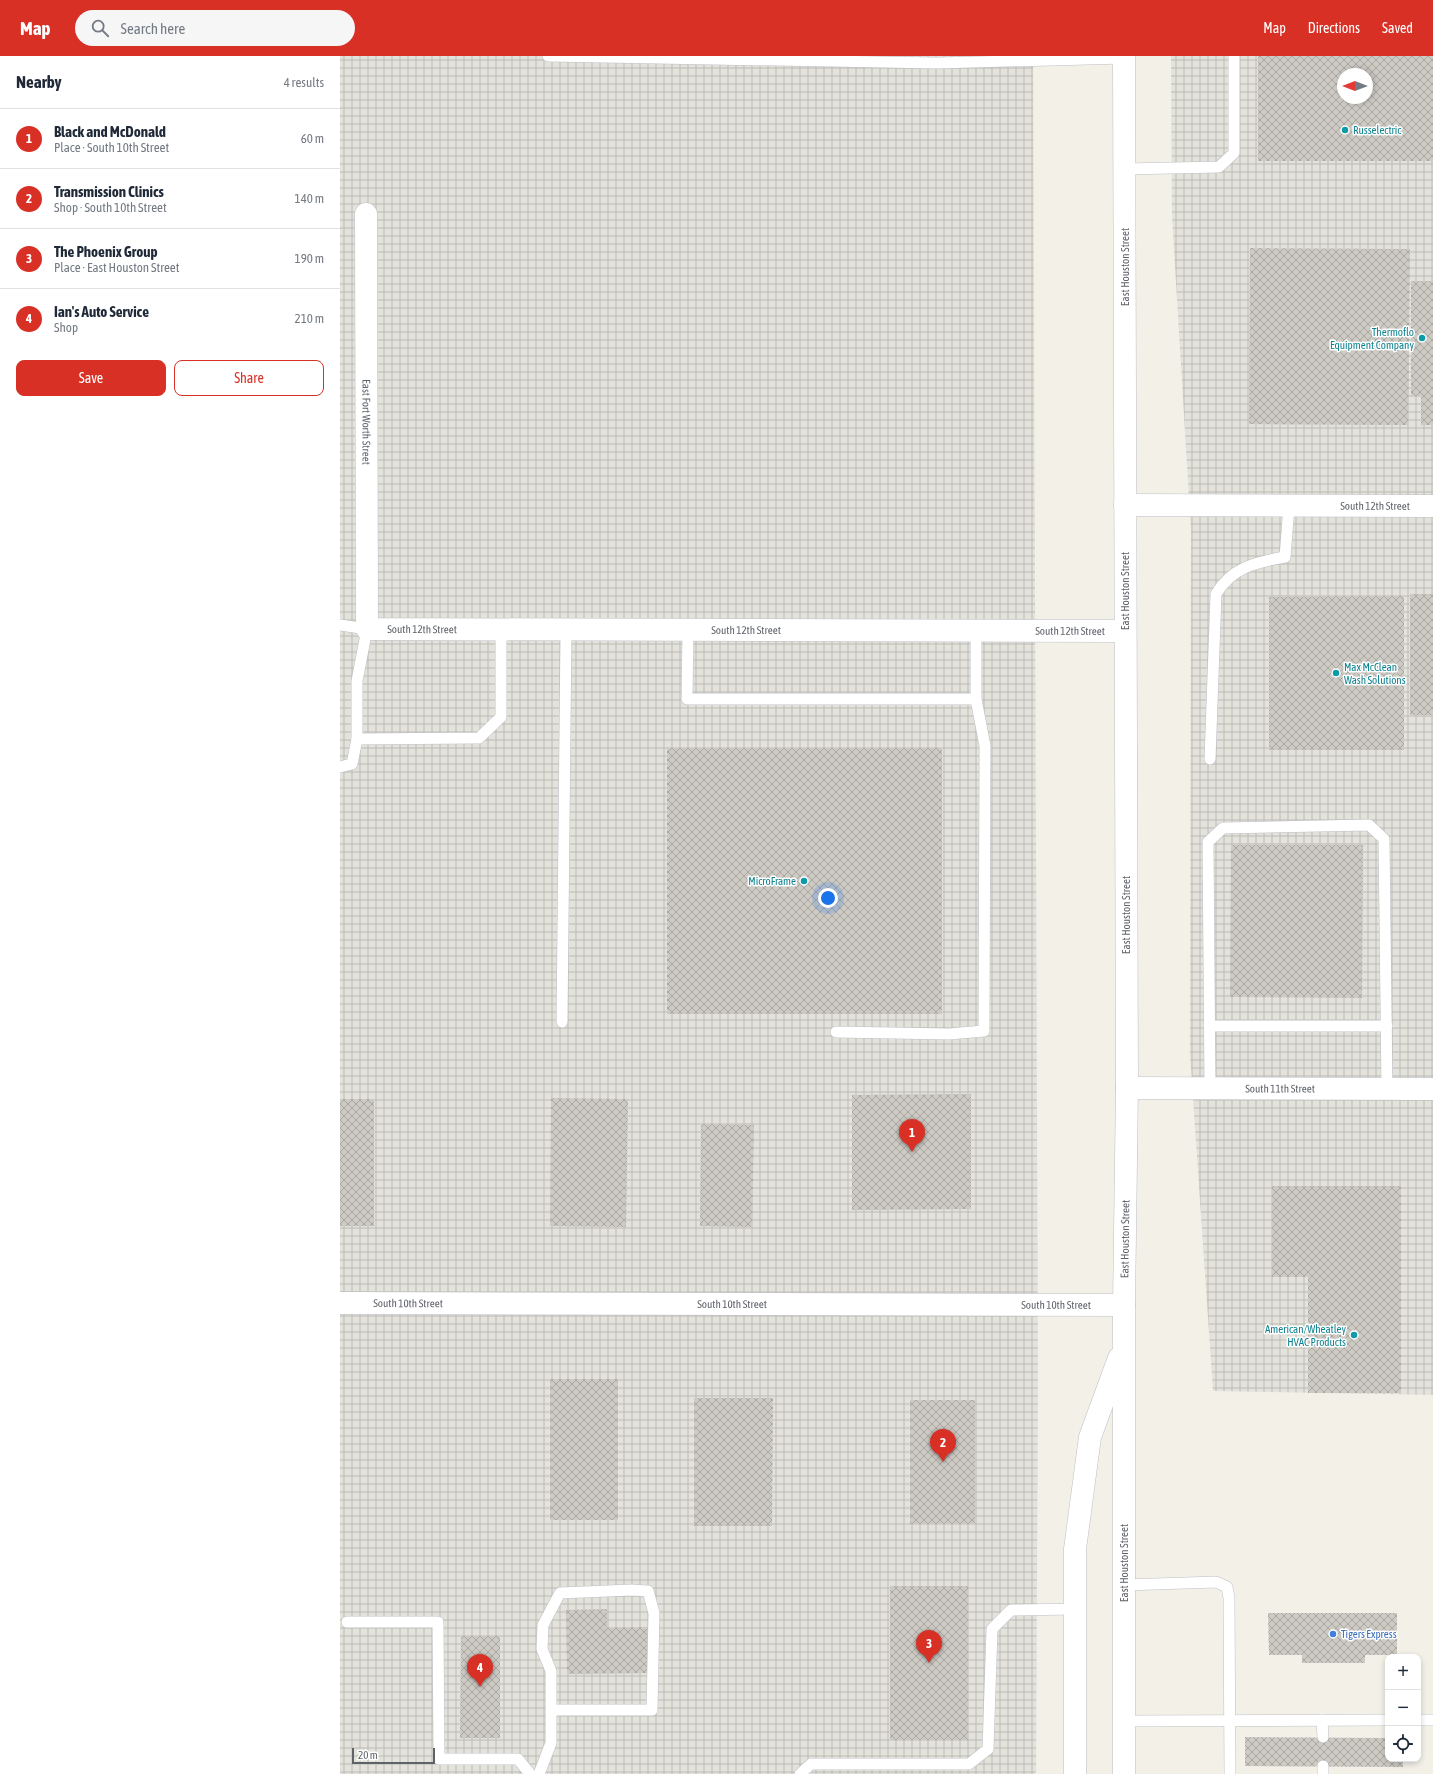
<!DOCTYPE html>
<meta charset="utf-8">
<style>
body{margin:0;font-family:"Asap Condensed",sans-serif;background:#f6f6f7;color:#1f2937}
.controls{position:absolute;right:12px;bottom:12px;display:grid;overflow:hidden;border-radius:8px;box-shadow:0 2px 6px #0003}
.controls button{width:36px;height:36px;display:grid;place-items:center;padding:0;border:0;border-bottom:1px solid #e0e1e3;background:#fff;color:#1f2937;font:20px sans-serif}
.compass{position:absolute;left:997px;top:12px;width:36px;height:36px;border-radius:50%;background:#fff;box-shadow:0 2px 6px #0003;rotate:270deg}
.scale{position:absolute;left:12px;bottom:10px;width:83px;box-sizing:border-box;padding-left:4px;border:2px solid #5e6269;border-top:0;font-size:11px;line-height:14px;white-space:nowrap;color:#5e6269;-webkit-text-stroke:3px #fff;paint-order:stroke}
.you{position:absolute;left:488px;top:842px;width:14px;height:14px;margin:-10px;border:3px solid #fff;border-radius:50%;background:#1a73e8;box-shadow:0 0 0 6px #1a73e833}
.badge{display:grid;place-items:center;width:26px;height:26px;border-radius:50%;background:#d93025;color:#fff;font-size:13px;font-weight:700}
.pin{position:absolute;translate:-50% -33px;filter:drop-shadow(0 1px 2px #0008)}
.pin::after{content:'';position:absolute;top:21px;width:14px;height:12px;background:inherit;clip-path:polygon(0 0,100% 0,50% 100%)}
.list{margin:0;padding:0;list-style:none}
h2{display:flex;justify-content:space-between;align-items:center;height:52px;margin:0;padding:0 16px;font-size:17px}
h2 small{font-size:13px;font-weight:400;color:#747a83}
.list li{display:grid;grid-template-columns:26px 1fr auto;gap:12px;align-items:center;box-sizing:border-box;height:60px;padding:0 16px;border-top:1px solid #e0e1e3}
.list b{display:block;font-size:15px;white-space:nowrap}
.list p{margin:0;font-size:13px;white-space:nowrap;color:#747a83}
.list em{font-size:13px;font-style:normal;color:#747a83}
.actions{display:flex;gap:8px;padding:12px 16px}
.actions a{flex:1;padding:9px 0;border:1px solid #d93025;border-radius:8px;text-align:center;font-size:14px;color:#d93025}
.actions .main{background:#d93025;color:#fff}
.icon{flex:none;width:22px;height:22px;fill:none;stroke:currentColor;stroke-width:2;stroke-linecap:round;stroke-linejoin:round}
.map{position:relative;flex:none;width:1093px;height:1718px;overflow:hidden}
header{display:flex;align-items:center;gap:24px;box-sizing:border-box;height:56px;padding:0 20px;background:#d93025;color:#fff}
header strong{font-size:19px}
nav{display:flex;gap:22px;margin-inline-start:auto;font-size:14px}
.search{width:280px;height:36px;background:#f6f6f7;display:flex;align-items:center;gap:10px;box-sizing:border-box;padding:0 14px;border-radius:22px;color:#747a83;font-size:15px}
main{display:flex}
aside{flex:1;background:#fff}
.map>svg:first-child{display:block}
</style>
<header>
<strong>Map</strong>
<div class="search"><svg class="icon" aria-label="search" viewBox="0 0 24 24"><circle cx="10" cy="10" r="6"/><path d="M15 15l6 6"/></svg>Search here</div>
<nav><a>Map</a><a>Directions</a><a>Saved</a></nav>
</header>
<main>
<aside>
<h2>Nearby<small>4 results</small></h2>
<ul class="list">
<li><span class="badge">1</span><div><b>Black and McDonald</b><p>Place · South 10th Street</p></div><em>60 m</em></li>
<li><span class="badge">2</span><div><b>Transmission Clinics</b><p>Shop · South 10th Street</p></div><em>140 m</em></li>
<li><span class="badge">3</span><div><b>The Phoenix Group</b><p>Place · East Houston Street</p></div><em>190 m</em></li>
<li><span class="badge">4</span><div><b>Ian's Auto Service</b><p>Shop</p></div><em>210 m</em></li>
</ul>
<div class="actions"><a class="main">Save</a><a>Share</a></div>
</aside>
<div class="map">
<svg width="1093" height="1718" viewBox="0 0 1093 1718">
<defs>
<pattern id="industrial-grid" width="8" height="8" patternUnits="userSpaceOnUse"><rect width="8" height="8" fill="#e3e2db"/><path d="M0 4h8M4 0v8" fill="none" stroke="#bbbbb6"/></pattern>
<pattern id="building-cross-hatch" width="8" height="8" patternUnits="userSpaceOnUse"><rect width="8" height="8" fill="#cdcac4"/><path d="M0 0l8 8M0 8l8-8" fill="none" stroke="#aaa7a3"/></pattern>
</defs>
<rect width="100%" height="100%" fill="#f2f0e7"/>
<!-- industrial -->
<g fill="url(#industrial-grid)" fill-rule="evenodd">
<path d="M0 0H693L698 1326 696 1716 694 1718H0Z"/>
<path d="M831 0H1093V1339L873 1335 850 998 851 475 832 160ZM1003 18H1027V42H1003Z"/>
</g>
<!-- building -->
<g fill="url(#building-cross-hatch)" fill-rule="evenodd">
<path d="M918 0H1093V105H918ZM1003 18H1027V42H1003Z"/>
<path d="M910 192 1070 193 1068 369 909 368Z"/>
<path d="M1071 225H1093V369H1081V340H1071Z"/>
<rect x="1070" y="538" width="23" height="121"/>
<path d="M1064 540V694H929V541Z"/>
<rect x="327" y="692" width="275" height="266"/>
<path d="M891 789H1023L1022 942 890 941Z"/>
<path d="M631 1038V1153L512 1154V1039Z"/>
<path d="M211 1042 288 1043 286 1171 210 1170Z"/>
<rect x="0" y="1043" width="34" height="127"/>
<path d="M361 1068 414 1069 412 1171 360 1170Z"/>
<path d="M932 1130H1061V1337H968V1221H932Z"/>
<rect x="210" y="1323" width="68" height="141"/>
<path d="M354 1342H433L432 1470H354Z"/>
<rect x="570" y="1344" width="65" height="124"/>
<rect x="550" y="1530" width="78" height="154"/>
<path d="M267 1553V1572L307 1571 308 1617 227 1618 226 1554Z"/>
<path d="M928 1557H1057V1599H1025V1607H962V1599H929Z"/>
<path d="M121 1580H160V1682H120Z"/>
<path d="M905 1681 1048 1682V1703H1063V1711L905 1710Z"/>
</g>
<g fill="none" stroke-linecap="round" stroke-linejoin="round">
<defs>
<g id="lane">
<path d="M208 0 597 7 784 2"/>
<path d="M785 113 879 111 894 97V0"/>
<path d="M0 569 27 573 17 625V683L139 682 161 661V574"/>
<path d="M348 575 347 643H636"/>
<path d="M870 703 876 538C892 511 917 506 945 501L949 450"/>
<path d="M0 711 12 708 17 683"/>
<path d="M222 966 226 575"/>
<path d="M869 970H1047"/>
<path d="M496 976 609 978 644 975 645 690 636 643V575"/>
<path d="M870 1032 868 786 883 772 1029 769 1044 783 1047 1033"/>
<path d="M784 1529 876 1526 887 1531 889 1542 890 1718"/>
<path d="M7 1566H98L99 1703H178L190 1718"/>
<path d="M982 1664 983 1681"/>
<path d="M1078 1664H1093"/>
<path d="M784 1665 1048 1664"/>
<path d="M983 1710V1718"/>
<path d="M199 1718 211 1687V1615L202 1593 203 1569 220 1537 291 1534 308 1535 314 1557 312 1654H211"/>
<path d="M460 1718 471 1708H629L648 1693 652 1573 671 1554 735 1553"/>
</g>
<g id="street">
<path id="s1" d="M26 158 27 573 785 575"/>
<path id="s2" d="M785 449 1093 450"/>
<path id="s3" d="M787 1032 1093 1033"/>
<path id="s4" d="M0 1247 784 1249"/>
</g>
<g id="secondary">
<path d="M735 1718V1493L750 1381 779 1302"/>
<path id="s5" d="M784 1718V1249L787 1032 784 0"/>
</g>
</defs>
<!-- lane casing -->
<use href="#lane" stroke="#bec0c7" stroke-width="12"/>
<!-- street casing -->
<use href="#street" stroke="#bec0c7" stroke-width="23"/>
<!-- secondary casing -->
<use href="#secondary" stroke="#bcbfc6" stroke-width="23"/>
<!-- lane -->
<use href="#lane" stroke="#fff" stroke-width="11"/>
<!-- street -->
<use href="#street" stroke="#fff" stroke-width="22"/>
<!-- secondary -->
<use href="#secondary" stroke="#fff" stroke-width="22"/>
</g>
<!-- markers -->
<g fill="#0f9aa8" stroke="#fff" stroke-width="1.5">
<circle cx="1005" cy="74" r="4"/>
<circle cx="1082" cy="282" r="4"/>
<circle cx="996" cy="617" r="4"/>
<circle cx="464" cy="825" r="4"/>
<circle cx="1014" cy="1279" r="4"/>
</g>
<circle fill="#3f7fe0" stroke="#fff" stroke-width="1.5" cx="993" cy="1578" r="4"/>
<g text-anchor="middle" stroke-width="3" stroke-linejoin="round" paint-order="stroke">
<!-- culture labels -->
<g font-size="11" fill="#0d838f" stroke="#fff" text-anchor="end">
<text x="1013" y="78" text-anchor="start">Russelectric</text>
<text x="1074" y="280">Thermoflo<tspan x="1074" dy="13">Equipment Company</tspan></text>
<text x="1004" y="615" text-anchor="start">Max McClean<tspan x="1004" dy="13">Wash Solutions</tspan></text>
<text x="456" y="829">MicroFrame</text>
<text x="1006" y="1277">American/Wheatley<tspan x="1006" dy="13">HVAC Products</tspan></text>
</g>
<!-- street labels -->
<g font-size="11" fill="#5e6269" stroke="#fff">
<text transform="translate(785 211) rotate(-90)" y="4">East Houston Street</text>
<text dy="4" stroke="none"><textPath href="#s1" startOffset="208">East Fort Worth Street</textPath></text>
<text dy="4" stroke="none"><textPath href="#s2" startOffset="250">South 12th Street</textPath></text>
<text transform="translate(785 535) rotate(-90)" y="4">East Houston Street</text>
<text dy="4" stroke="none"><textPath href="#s1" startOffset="470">South 12th Street</textPath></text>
<text dy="4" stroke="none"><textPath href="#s1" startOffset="794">South 12th Street</textPath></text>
<text dy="4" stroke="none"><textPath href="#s1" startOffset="1118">South 12th Street</textPath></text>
<text transform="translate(786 859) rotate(-90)" y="4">East Houston Street</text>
<text dy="4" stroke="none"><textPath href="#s3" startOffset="153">South 11th Street</textPath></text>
<text dy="4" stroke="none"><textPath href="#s5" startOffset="535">East Houston Street</textPath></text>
<text dy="4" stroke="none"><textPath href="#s4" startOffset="68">South 10th Street</textPath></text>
<text dy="4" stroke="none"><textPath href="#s4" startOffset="392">South 10th Street</textPath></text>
<text dy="4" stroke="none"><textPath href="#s4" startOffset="716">South 10th Street</textPath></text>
<text transform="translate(784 1507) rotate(-90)" y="4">East Houston Street</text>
</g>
<!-- shop labels -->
<g font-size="11" fill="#366cbe" stroke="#fff" text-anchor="start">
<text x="1001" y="1582">Tigers Express</text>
</g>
</g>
</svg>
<div class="controls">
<button>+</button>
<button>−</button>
<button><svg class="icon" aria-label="locate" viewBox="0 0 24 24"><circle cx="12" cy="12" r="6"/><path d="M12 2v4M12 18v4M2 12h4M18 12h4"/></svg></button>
</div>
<svg class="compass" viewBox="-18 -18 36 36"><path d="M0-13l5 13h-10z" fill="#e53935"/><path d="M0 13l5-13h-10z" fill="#747a83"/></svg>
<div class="scale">20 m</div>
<div class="you"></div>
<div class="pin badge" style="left:572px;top:1096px">1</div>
<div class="pin badge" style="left:603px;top:1406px">2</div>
<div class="pin badge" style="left:589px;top:1607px">3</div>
<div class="pin badge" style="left:140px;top:1631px">4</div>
</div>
</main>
